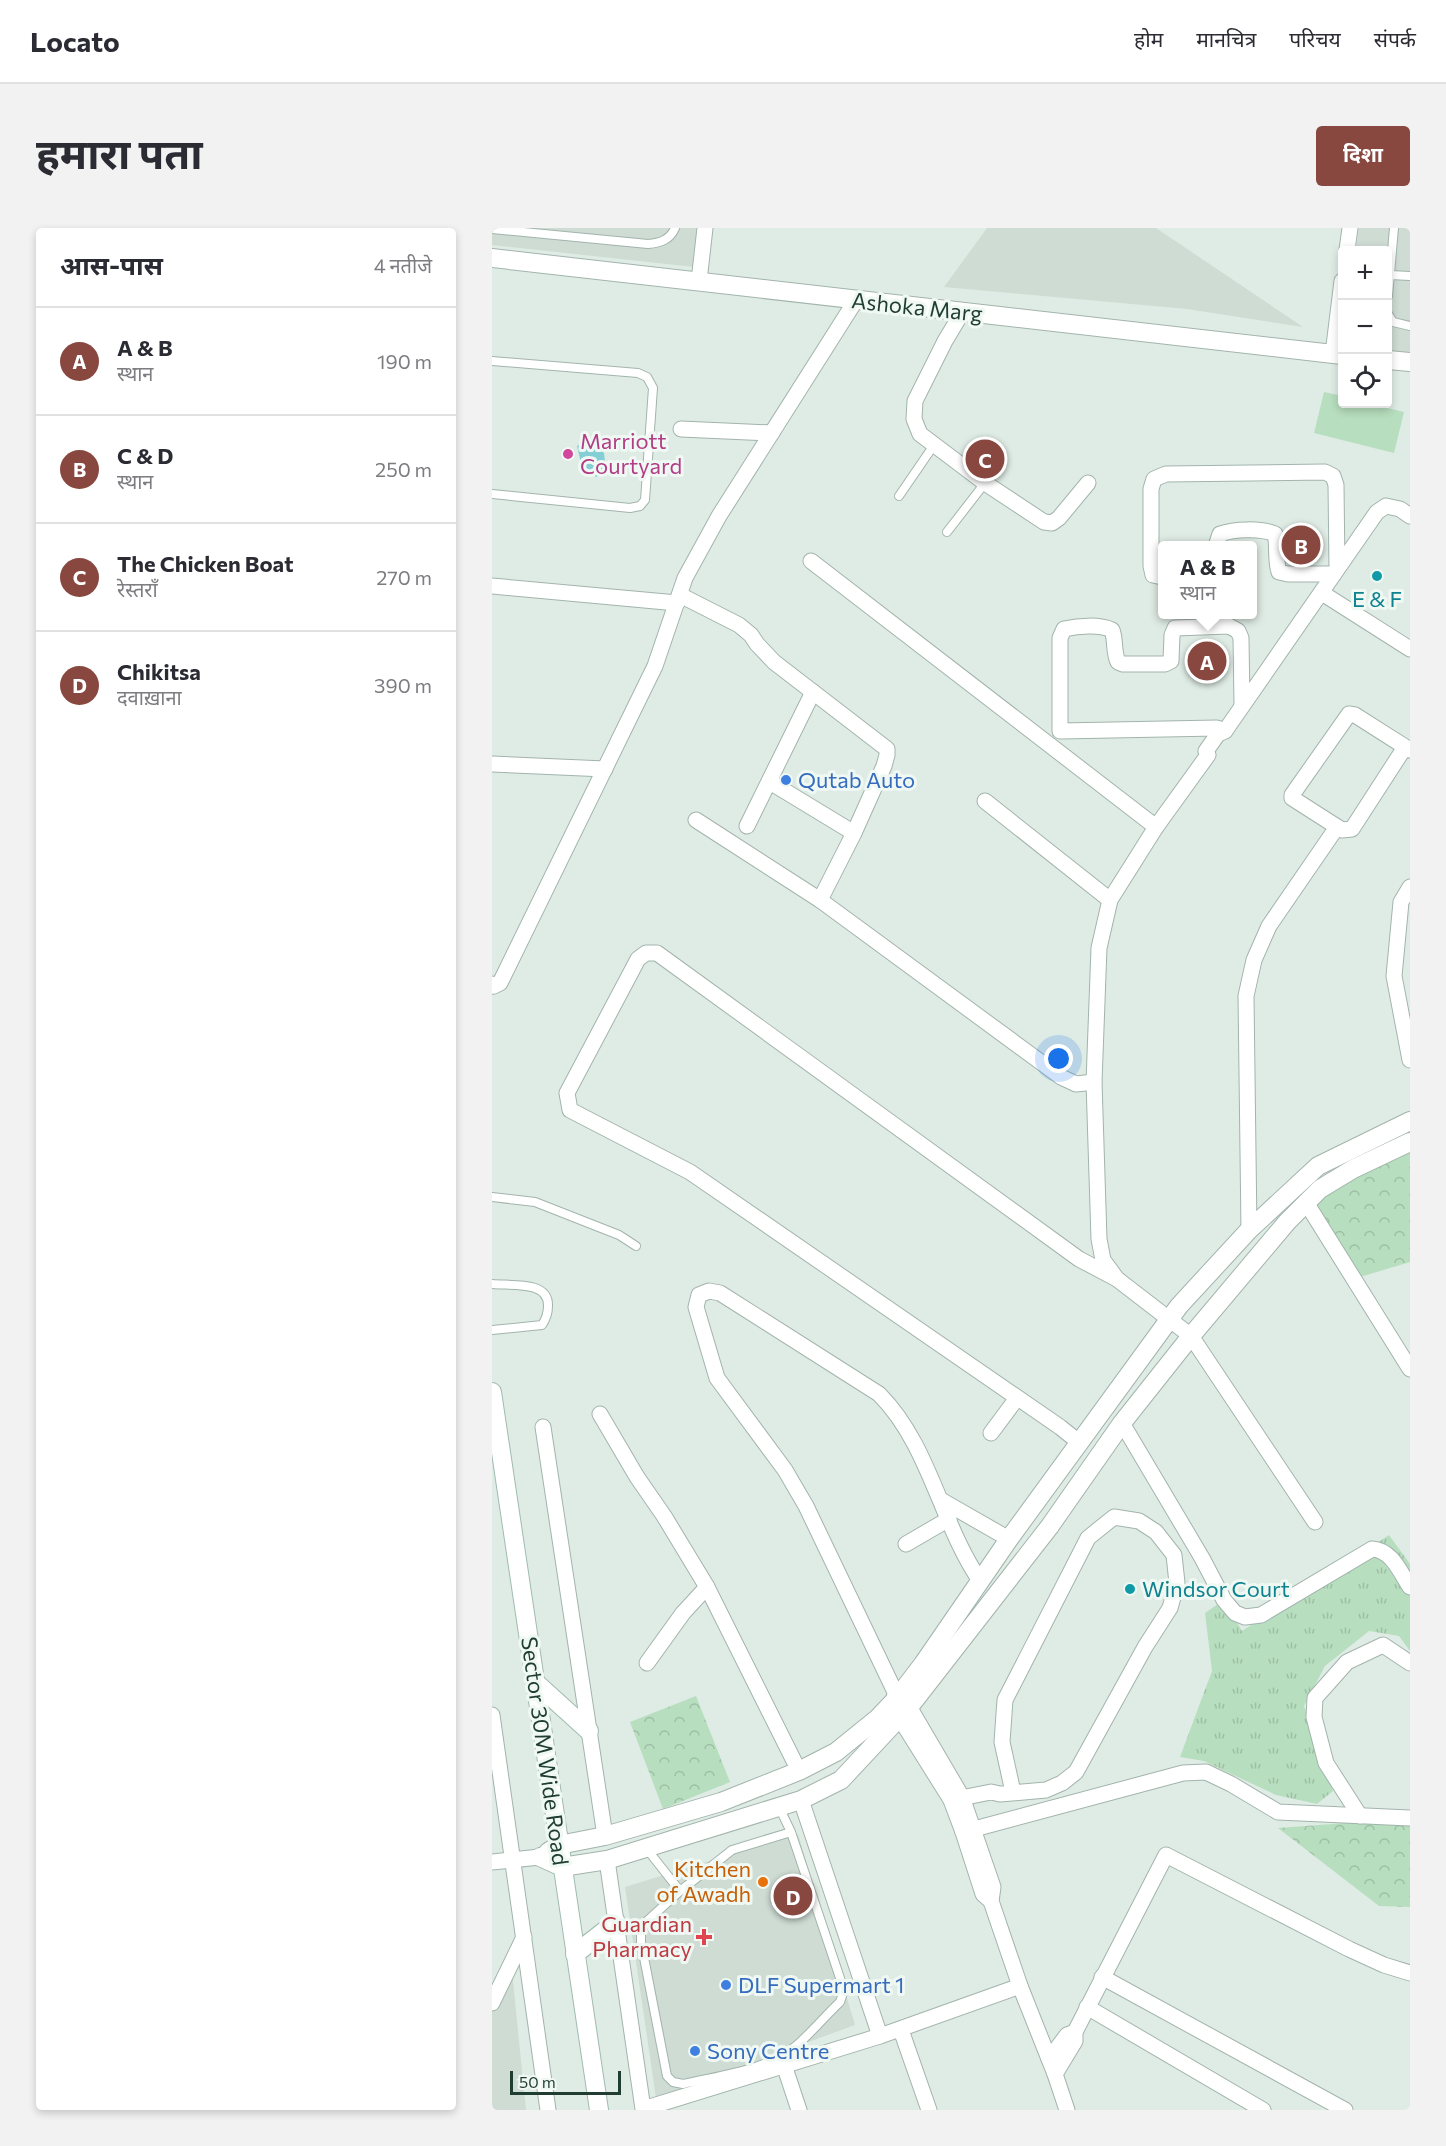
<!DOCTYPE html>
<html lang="hi">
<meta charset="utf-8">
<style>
body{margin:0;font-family:Commissioner,"Noto Sans Devanagari",sans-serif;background:#f2f2f3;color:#2b2b33}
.controls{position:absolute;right:18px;top:18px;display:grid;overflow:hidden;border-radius:6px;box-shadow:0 3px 9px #0003}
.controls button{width:54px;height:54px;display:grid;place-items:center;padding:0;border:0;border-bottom:2px solid #e1e1e2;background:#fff;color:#2b2b33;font:30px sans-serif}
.scale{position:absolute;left:18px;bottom:15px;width:111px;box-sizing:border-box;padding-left:6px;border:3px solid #1f3d32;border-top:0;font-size:16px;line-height:21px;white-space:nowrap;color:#1f3d32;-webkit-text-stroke:4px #f0f8f3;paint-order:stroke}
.you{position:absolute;left:567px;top:831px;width:21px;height:21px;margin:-15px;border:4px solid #fff;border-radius:50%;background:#1a73e8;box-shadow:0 0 0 9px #1a73e833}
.badge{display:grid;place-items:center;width:39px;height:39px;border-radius:50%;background:#884840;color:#fff;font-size:20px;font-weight:700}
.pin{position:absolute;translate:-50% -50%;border:3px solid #fff;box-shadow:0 2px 6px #0006}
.popup{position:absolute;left:666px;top:313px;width:99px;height:78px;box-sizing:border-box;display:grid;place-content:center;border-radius:6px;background:#fff;filter:drop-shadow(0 2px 4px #0005);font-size:20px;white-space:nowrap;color:#7c7c81}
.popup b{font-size:22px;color:#2b2b33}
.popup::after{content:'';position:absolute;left:50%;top:100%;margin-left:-12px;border:12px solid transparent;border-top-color:#fff}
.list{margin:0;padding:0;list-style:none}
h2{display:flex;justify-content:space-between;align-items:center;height:78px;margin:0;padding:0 24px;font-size:26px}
h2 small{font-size:20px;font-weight:400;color:#7c7c81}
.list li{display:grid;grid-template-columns:39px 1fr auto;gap:18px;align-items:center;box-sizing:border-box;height:108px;padding:0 24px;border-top:2px solid #e1e1e2}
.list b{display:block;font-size:22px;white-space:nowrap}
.list p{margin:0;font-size:20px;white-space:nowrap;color:#7c7c81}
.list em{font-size:20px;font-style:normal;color:#7c7c81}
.icon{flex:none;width:33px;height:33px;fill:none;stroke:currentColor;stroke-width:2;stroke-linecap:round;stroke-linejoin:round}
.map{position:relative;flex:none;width:918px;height:1882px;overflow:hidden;border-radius:6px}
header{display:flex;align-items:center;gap:36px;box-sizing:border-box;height:84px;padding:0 30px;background:#fff;border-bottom:2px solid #e1e1e2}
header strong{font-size:28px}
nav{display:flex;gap:33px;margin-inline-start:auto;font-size:21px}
.intro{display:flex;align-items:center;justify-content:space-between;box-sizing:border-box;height:144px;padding:0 36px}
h1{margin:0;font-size:42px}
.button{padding:15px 27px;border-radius:6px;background:#884840;color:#fff;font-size:21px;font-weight:700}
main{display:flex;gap:36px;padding:0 36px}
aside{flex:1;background:#fff;border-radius:6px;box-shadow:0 3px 9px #0003}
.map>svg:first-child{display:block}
</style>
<header>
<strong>Locato</strong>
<nav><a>होम</a><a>मानचित्र</a><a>परिचय</a><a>संपर्क</a></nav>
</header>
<div class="intro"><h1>हमारा पता</h1><a class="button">दिशा</a></div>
<main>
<aside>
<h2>आस-पास<small>4 नतीजे</small></h2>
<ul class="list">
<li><span class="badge">A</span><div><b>A &amp; B</b><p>स्थान</p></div><em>190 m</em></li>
<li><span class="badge">B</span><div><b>C &amp; D</b><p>स्थान</p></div><em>250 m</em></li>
<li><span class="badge">C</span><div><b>The Chicken Boat</b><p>रेस्तराँ</p></div><em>270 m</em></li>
<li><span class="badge">D</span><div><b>Chikitsa</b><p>दवाख़ाना</p></div><em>390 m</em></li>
</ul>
</aside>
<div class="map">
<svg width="918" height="1882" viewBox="0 0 918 1882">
<defs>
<pattern id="grass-tufts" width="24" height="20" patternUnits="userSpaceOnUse" patternTransform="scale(1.5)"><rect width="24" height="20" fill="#b7debe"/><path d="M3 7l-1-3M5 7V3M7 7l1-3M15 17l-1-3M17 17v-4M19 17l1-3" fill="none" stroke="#9dbfa4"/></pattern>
<pattern id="park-crowns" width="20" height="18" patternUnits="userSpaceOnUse" patternTransform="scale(1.5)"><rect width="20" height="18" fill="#b7debe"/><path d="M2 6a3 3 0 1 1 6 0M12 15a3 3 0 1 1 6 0" fill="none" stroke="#9dbfa4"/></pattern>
</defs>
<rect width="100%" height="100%" fill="#dfece5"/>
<!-- built -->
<g fill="#cedcd4">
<path d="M0 0H206L202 39 0 17Z"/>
<path d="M495 0H664L811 99 695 81 452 59Z"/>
<path d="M867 0H918V130L896 129V22H864Z"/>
<path d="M306 1606 363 1797 164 1870 133 1659Z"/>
<path d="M19 1733 34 1882H0V1778Z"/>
</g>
<!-- grass -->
<path fill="url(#grass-tufts)" d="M897 1307 918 1336V1423L907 1408 877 1403 833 1438 812 1478 841 1563 825 1576 784 1567 712 1533 688 1529 720 1443 713 1385 732 1372 750 1403Z"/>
<!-- park -->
<g fill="url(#park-crowns)">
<path d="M918 918V1034L868 1049 815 976Z"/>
<path d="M204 1468 238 1554 171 1581 138 1494Z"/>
<path d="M908 1591 918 1596V1679L887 1678 786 1600Z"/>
</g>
<!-- pitch -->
<path fill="#b7debe" d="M832 164 850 168V176H879L912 184 902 225 822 205Z"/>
<!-- water -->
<path fill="#84cfd5" d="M96 211 112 225 114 243 104 249 89 235 85 218Z"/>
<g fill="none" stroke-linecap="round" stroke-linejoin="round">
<defs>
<g id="service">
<path d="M0 1 156 16C168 15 178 12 183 0"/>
<path d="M898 47 918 48"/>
<path d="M896 68 902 0"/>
<path d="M896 86 901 94 918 98"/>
<path d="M0 133 146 145 155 149 161 160 153 272 148 278 138 280 0 266"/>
<path d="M407 268 442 217"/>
<path d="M455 304 493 255"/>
<path d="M0 969 43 974 127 1007 144 1018"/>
<path d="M0 1056C18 1058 57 1052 56 1078 56 1085 54 1091 50 1097L0 1102"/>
<path d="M287 1579 299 1604 350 1756 351 1765 348 1774C333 1788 320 1804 305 1817 274 1843 229 1847 191 1856L181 1854 175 1848 149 1714V1703L155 1693 188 1663 240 1622 299 1604"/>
<path d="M154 1620 188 1663"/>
</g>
<g id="minor">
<path d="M855 22 858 0"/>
<path d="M207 53 213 0"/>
<path d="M471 83 453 113 423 173 422 191 428 206 493 255 552 294 560 295 567 290 596 255"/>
<path d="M841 126 850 53"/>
<path d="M189 201 280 205"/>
<path d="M724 318 728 306C742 301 769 300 783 306 786 318 783 332 787 344L796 346H842"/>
<path d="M319 333 664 599"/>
<path d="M670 349 661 347 659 338V261L662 251 674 246 833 244 841 248 844 257 845 341"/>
<path d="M0 358 185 375"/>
<path d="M830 365 918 421"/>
<path d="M188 367 247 397 259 407 265 416 282 434 395 521V527L392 538 362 605"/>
<path d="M733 503 725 500 568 503V410L572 401C586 398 607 396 620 402 624 412 621 423 626 434L631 436H673L679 433 680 407 683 400 737 398 746 403 749 410 750 477"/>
<path d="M913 519 860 601 850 602 800 570V567L857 486 863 487 918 522"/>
<path d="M0 536 113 541"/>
<path d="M278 554 362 605 328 672"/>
<path d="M493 573 618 672"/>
<path d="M204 592 328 672 569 849 584 856 602 854"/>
<path d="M255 598 321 464"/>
<path d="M918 659 909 674 902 748 918 832"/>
<path d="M0 756 2 758 8 755 163 438 193 350 227 288 364 72"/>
<path d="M815 976 918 1141"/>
<path d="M757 1002 754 768 762 732 777 698 845 599"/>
<path d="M108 1186 145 1249 172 1288 215 1359 307 1543"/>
<path d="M630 1195 710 1330 732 1372 743 1385 753 1389 769 1387 880 1321C900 1322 908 1344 918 1359"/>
<path d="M51 1199 113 1608"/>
<path d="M499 1205 525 1170"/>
<path d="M588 1215 568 1199 198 944 78 882 75 865 146 731 154 725H165L587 1031 625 1051"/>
<path d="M449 1272 517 1311"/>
<path d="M823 1294 699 1108 625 1051 611 1032 607 1011 602 854 607 720 618 672 664 599 716 527 714 523 726 506 733 503 885 284 894 278 908 281 918 288"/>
<path d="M414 1316 457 1291"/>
<path d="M489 1354C449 1297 438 1217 387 1166L228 1065 217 1063 207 1067 204 1079 225 1150 293 1242 314 1278 403 1464 402 1474 407 1489 459 1572 471 1604 491 1666 499 1673"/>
<path d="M155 1435 191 1385 215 1359"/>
<path d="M412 1470 470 1569 501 1659 499 1673 528 1758 563 1846 575 1882"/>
<path d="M0 1487 56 1882"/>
<path d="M309 1572 388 1808 528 1758"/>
<path d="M459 1572 499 1564 508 1566 554 1562 570 1555 584 1544 653 1419 678 1380 685 1355 682 1327 664 1304 647 1293 622 1289 596 1310 513 1472 510 1514 521 1564"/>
<path d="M868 1588 834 1535 822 1489 823 1470 855 1434 891 1417 918 1435"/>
<path d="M471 1604 691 1545 714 1544 739 1556 786 1584 918 1590"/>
<path d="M115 1632 151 1881 388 1808"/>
<path d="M0 1634 48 1629"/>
<path d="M610 1749 853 1882"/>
<path d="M0 1775 32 1709"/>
<path d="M595 1779 771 1882"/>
<path d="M409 1802 437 1882"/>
<path d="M557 1831 575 1807 583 1804"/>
<path d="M292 1837 307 1882"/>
<path d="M563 1846 583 1813V1804L674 1627 857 1721 892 1737 918 1745"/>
</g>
<g id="tertiary">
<path d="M0 30 850 127"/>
<path d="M896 132 918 134"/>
<path d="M56 1624 67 1617 113 1608 229 1574 307 1543 344 1524 386 1490 405 1470 431 1436 517 1311 687 1078 757 1002 826 938 918 893"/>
<path d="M48 1629 70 1639 115 1632 309 1572 349 1552 418 1478 558 1298 630 1195 699 1108 795 994 828 961 861 941 918 914"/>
</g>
<g id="secondary">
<path d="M0 1164 107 1882"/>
<path d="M44 1455 97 1503"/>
<path d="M83 1726 124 1694"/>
</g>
</defs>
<!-- service casing -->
<use href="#service" stroke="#a2b4ac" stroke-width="10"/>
<!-- minor casing -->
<use href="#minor" stroke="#a2b4ac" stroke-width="17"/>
<!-- tertiary casing -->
<use href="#tertiary" stroke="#a2b4ac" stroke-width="20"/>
<!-- secondary casing -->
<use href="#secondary" stroke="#a0bbaf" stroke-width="20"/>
<!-- service -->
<use href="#service" stroke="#fff" stroke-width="8"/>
<!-- minor -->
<use href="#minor" stroke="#fff" stroke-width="15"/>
<!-- tertiary -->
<use href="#tertiary" stroke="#fff" stroke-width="18"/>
<!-- secondary -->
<use href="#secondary" stroke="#fff" stroke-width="18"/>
</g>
<!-- markers -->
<circle fill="#d1479c" stroke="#f0f8f3" stroke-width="2" cx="76" cy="226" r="6"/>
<g fill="#0f9aa8" stroke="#f0f8f3" stroke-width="2">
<circle cx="885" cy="348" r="6"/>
<circle cx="638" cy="1361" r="6"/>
</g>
<g fill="#3f7fe0" stroke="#f0f8f3" stroke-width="2">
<circle cx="294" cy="552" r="6"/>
<circle cx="234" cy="1757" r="6"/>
<circle cx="203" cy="1823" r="6"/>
</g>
<circle fill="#e8710a" stroke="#f0f8f3" stroke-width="2" cx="271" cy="1654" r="6"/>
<path fill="#e0444e" stroke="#f0f8f3" stroke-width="2" d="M209 1700h6v6h6v6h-6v6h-6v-6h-6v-6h6z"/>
<g text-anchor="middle" stroke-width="6" stroke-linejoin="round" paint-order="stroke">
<!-- street labels -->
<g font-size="22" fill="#1f3d32" stroke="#f0f8f3">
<text transform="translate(425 79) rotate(6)" y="8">Ashoka Marg</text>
<text transform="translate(53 1523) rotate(82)" y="8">Sector 30M Wide Road</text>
</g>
<!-- hotel labels -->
<g font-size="22" fill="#b23c85" stroke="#f0f8f3" text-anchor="start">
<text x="88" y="221">Marriott<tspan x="88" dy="25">Courtyard</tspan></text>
</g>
<!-- culture labels -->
<g font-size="22" fill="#0d838f" stroke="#f0f8f3">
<text x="885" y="379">E &amp; F</text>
<text x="650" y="1369" text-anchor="start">Windsor Court</text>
</g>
<!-- shop labels -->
<g font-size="22" fill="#366cbe" stroke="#f0f8f3" text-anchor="start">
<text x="306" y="560">Qutab Auto</text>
<text x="246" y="1765">DLF Supermart 1</text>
<text x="215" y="1831">Sony Centre</text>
</g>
<!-- food labels -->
<g font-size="22" fill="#c56008" stroke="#f0f8f3" text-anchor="end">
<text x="259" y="1649">Kitchen<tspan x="259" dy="25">of Awadh</tspan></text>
</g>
<!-- health labels -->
<g font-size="22" fill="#be3a42" stroke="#f0f8f3" text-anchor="end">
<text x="200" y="1704">Guardian<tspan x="200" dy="25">Pharmacy</tspan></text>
</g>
</g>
</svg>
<div class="controls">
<button>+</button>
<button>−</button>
<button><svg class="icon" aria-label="locate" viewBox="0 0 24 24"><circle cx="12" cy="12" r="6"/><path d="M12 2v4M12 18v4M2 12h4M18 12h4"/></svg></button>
</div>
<div class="scale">50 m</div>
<div class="you"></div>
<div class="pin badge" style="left:715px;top:433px">A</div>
<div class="popup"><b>A &amp; B</b>स्थान</div>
<div class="pin badge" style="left:809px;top:317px">B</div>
<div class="pin badge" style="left:493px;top:231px">C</div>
<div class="pin badge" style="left:301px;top:1668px">D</div>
</div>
</main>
